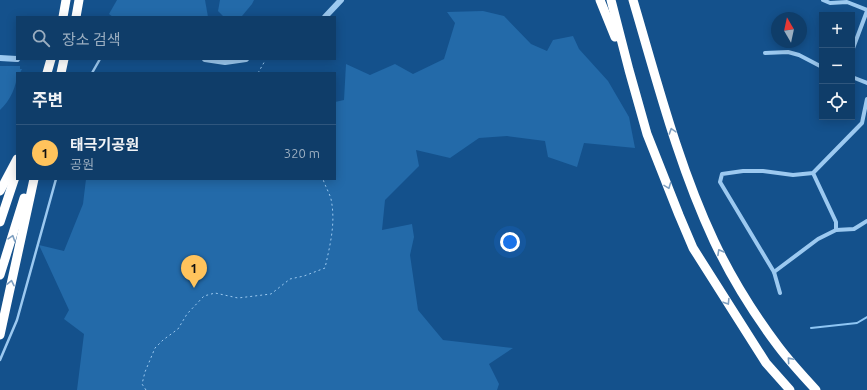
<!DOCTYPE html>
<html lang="ko">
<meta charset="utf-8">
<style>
body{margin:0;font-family:Ubuntu,"Noto Sans KR",sans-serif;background:#18446f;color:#f1f3f6}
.controls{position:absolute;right:12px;top:12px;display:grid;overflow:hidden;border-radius:0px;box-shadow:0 2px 10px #0003}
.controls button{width:36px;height:36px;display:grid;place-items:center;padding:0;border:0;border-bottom:1px solid #2f567d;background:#0f3d69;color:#f1f3f6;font:20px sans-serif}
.compass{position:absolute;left:771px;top:12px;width:36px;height:36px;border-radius:50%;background:#0f3d69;box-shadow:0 2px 10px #0003;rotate:351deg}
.you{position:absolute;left:510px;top:242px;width:14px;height:14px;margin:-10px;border:3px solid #fff;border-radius:50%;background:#1a73e8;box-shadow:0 0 0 6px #1a73e833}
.badge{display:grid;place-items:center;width:26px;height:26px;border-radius:50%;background:#ffc35c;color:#111;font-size:13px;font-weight:700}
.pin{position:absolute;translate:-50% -33px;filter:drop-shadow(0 1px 2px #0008)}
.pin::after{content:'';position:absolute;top:21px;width:14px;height:12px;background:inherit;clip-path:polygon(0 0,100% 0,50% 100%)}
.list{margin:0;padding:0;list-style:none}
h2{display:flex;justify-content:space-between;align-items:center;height:52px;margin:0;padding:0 16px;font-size:17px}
h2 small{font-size:13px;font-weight:400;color:#9baec0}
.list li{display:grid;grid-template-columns:26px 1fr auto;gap:12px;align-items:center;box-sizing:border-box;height:56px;padding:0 16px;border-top:1px solid #2f567d}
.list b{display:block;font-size:15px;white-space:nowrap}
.list p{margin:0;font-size:13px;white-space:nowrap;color:#9baec0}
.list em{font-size:13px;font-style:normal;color:#9baec0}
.icon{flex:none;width:22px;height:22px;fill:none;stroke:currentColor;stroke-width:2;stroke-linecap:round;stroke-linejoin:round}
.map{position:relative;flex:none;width:867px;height:390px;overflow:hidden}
.search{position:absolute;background:#0f3d69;box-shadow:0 2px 10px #0003;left:16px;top:16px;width:320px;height:44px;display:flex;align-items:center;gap:10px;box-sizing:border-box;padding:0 14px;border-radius:0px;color:#9baec0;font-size:15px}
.panel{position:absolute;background:#0f3d69;box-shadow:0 2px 10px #0003;left:16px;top:72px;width:320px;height:108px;border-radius:0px}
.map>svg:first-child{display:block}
</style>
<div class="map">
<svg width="867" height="390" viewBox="0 0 867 390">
<rect width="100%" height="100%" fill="#14518c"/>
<!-- green -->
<g fill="#236aa9">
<path d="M117 0H205L208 17H113L109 14Z"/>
<path d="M220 0H254L252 4 242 16 224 17 218 11Z"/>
<path d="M483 11 504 16 531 44 547 51 553 40 573 36 579 49 608 81 629 117 635 148 584 143 577 167 548 157 545 141 507 136 479 138 450 158 416 150 419 166 385 200 382 230 412 224 414 237 410 255 418 310 443 340 513 348 489 364 499 384 497 390H77L84 334 64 319 69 310 39 245 64 251 83 204 86 179H335V102L344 100 346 64 370 75 395 64 413 74 444 59 455 23 447 12Z"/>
<path d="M0 66H20V69H22L20 73H17C17 86 10 101 0 110Z"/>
</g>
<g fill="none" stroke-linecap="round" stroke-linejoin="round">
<!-- stream -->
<path stroke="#8ec5f3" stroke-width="2" d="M811 328 857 323 867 317"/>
<!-- path -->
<g stroke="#9cc9f0" stroke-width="1" stroke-dasharray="2 3" stroke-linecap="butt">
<path d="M258 73 266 59"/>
<path d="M146 390 142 384 145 372 155 348 163 340 178 329 187 314 204 296 215 293 238 298 271 294 290 279 304 276 325 268C330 245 336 223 331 199 329 192 325 186 323 179"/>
</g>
<!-- service -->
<g stroke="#9cc9f0" stroke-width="2.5">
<path d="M92 73 100 59"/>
<path d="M0 360 17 320 56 179"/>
</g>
<!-- minor -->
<g stroke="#9cc9f0" stroke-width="4">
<path d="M823 0 830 3 847 2 867 10"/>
<path d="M852 51 867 11"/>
<path d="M765 53 788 52 799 55 822 67"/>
<path d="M852 77 867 83"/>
<path d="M813 173 836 222V230"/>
<path d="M774 272 818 239 836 230 854 229 867 221"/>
<path d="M780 293 774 272 720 182 722 174 743 171H763L793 175 813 173 862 123 867 99"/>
</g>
<!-- tertiary -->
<g stroke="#9cc9f0" stroke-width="6">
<path d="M325 17 341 0"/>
<path d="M0 58 17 59"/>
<path d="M205 59 225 62 246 59"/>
</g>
<!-- motorway -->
<g stroke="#fff" stroke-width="9">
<path d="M600 0 615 37"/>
<path d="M611 0 629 70 647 134 679 215 693 248 766 363 790 390"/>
<path d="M633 0C657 81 678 164 714 241 731 277 754 314 778 346 790 362 803 376 816 390"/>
<path d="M63 17 66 0"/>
<path d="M76 17 79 0"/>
<path d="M47 73 51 59"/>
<path d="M61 73 64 59"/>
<path d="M0 191 17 159"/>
<path d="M0 222 17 171"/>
<path d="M0 275 24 198"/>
<path d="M0 335 34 179"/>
</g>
</g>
<!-- one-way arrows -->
<defs><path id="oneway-chevron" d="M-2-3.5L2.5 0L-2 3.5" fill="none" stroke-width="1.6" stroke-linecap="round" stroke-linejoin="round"/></defs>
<g stroke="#7e9fc0">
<use href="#oneway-chevron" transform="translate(672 131) rotate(-108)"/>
<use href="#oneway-chevron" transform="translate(668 186) rotate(69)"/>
<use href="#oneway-chevron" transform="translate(12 238) rotate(-72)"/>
<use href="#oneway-chevron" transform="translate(720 252) rotate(-119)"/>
<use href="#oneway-chevron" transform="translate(11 283) rotate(-78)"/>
<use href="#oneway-chevron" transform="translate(727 302) rotate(58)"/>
<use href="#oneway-chevron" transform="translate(790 360) rotate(-131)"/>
</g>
</svg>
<div class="controls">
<button>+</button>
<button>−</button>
<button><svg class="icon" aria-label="locate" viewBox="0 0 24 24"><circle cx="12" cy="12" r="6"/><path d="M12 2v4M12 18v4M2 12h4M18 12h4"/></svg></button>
</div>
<svg class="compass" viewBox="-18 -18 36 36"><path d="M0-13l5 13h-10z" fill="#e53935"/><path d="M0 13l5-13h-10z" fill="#9baec0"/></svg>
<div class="you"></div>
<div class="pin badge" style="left:194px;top:288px">1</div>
<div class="search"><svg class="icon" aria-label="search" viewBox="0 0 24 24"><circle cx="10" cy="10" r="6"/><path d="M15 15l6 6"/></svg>장소 검색</div>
<section class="panel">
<h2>주변<small></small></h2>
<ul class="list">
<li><span class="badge">1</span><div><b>태극기공원</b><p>공원</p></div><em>320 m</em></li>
</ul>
</section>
</div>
